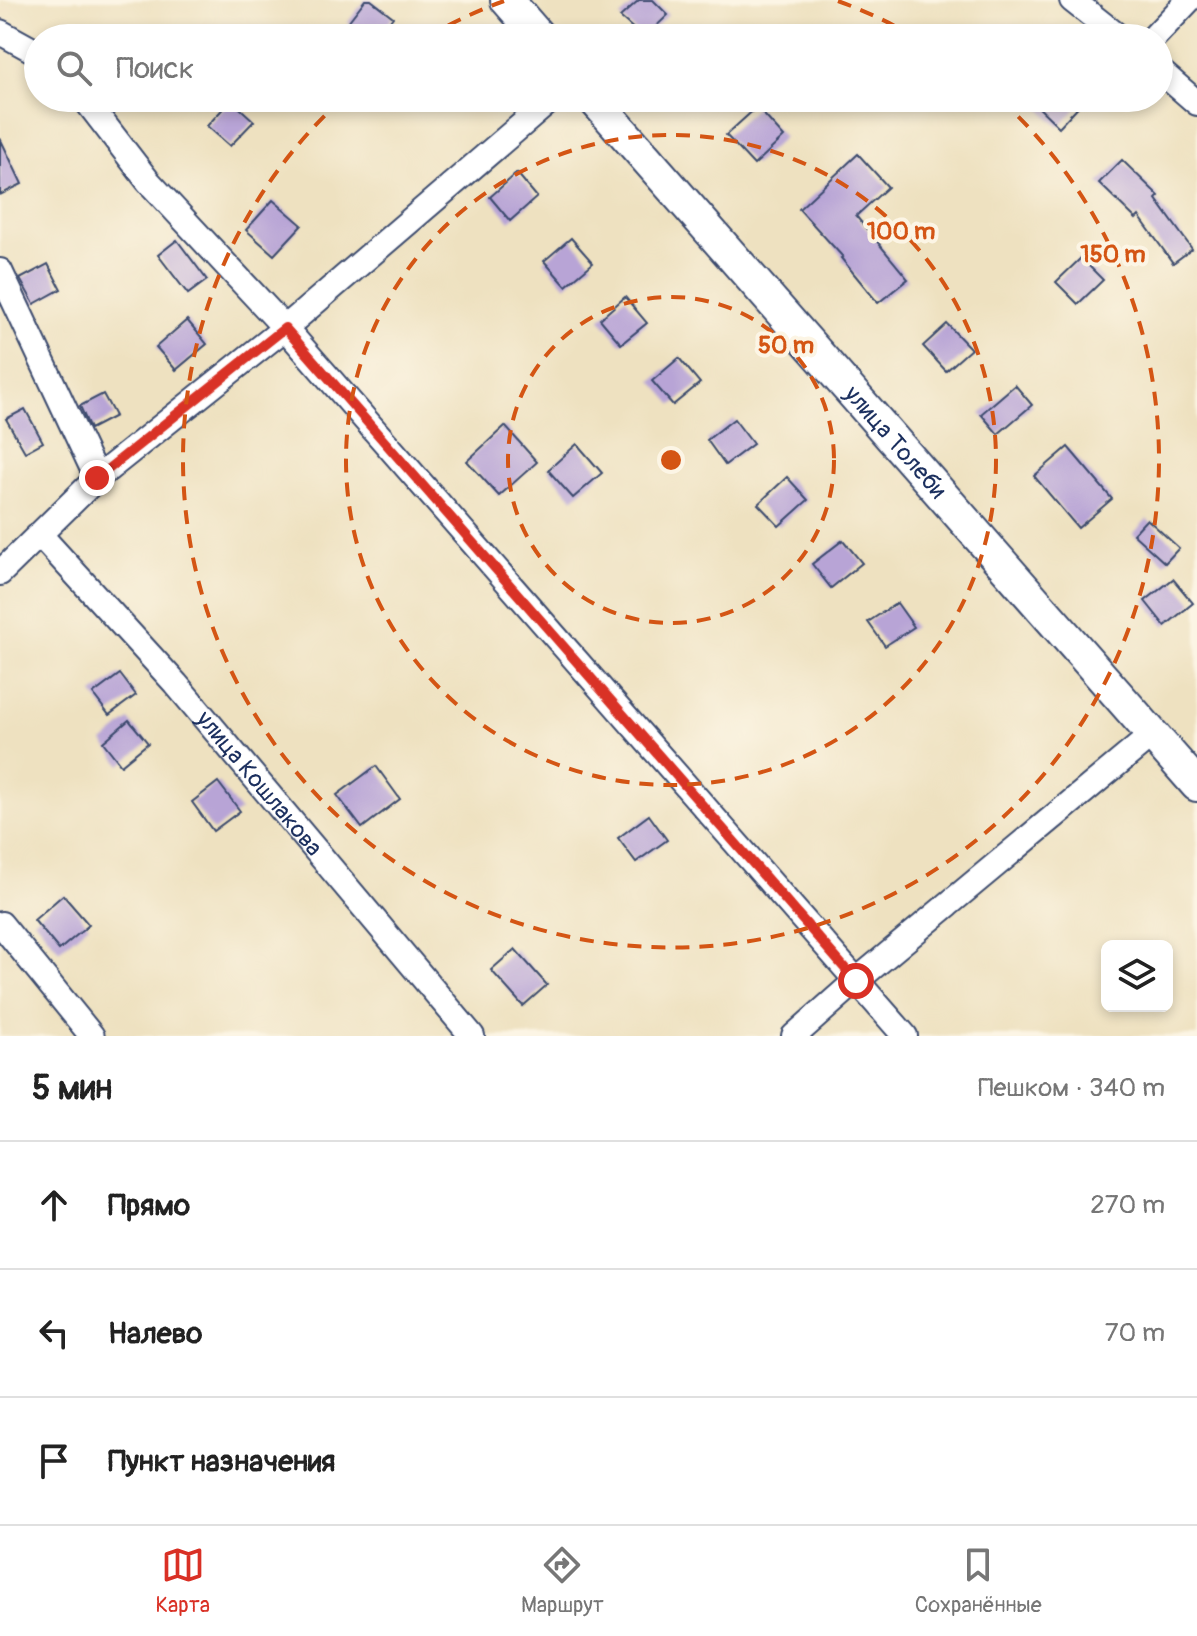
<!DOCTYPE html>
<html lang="ru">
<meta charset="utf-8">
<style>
body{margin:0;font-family:Pangolin,sans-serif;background:#f6f6f6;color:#222}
.controls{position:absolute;right:24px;bottom:24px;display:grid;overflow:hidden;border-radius:12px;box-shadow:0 4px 12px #0003}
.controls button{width:72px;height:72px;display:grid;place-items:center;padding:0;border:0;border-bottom:2px solid #e0e0e0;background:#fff;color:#222;font:40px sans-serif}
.stop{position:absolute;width:24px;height:24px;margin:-18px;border:6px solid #d93025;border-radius:50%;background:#fff}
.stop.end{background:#d93025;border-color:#fff;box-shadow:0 2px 8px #0008}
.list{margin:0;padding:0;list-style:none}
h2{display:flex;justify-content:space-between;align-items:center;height:104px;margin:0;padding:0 32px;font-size:34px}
h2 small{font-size:26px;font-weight:400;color:#767676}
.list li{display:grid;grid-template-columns:52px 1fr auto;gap:24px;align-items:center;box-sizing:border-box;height:128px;padding:0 32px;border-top:2px solid #e0e0e0}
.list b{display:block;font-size:30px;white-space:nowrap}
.list em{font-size:26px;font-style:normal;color:#767676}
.icon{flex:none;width:44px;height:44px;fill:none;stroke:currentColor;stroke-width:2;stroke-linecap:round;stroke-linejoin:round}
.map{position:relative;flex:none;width:1197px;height:1036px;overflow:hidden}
.search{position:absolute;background:#fff;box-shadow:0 4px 12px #0003;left:24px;right:24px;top:24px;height:88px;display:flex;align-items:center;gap:20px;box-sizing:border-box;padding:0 28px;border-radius:44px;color:#767676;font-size:30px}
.sheet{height:488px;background:#fff}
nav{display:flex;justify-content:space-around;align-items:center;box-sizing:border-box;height:112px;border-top:2px solid #e0e0e0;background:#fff;font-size:22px;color:#767676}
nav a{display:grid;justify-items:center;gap:4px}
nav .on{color:#d93025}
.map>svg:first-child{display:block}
</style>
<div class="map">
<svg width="1197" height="1036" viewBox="0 0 1197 1036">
<rect width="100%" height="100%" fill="#fcf5e5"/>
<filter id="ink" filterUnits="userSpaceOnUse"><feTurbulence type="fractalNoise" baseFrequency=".0125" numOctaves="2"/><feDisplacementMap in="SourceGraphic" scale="16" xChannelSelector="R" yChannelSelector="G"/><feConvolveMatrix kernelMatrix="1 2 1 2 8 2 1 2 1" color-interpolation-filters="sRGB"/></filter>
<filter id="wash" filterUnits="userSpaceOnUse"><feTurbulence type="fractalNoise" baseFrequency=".006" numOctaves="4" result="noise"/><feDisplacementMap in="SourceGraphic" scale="32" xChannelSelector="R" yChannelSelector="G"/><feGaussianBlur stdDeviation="1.8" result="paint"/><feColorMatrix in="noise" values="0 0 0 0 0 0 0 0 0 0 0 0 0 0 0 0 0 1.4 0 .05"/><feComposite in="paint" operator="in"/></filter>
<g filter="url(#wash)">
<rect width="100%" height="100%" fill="#eee1c0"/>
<g id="blocks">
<!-- building -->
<g fill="#b8a4d6">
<path d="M365 0H371L393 17 377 38H369L348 22Z"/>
<path d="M639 0H653L668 15 644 38 620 17Z"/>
<path d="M1029 98H1086L1059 127Z"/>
<path d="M231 100 254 121 230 146 207 126Z"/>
<path d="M757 107 784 137 754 165 726 135Z"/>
<path d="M0 138 22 184 0 195Z"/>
<path d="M858 154 888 187 856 216 908 279 878 303 841 258 843 257 799 209Z"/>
<path d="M1122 160 1159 196 1156 199 1192 249 1173 263 1139 216 1136 219 1099 183Z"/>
<path d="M517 173 537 197 510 221 490 197Z"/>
<path d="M273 200 302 225 274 255 246 230Z"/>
<path d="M571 238 593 263 566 286 544 261Z"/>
<path d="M177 240 207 280 188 294 158 255Z"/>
<path d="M1081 258 1103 280 1078 304 1056 282Z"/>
<path d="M48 264 61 289 34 304 20 279Z"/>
<path d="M625 297 647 323 621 344 600 319Z"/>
<path d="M187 320 207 344 176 370 156 347Z"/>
<path d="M947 324 971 349 946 371 923 346Z"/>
<path d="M679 358 700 383 673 405 652 381Z"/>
<path d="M1015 385 1032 405 998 434 981 414Z"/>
<path d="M103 394 115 416 90 429 80 406Z"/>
<path d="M25 409 43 442 25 452 6 419Z"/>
<path d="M734 419 753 444 725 465 707 440Z"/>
<path d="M505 426 537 462 499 496 467 461Z"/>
<path d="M577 444 602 473 573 498 548 470Z"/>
<path d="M1068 447 1112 499 1078 528 1034 476Z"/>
<path d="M787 477 808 500 779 526 758 504Z"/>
<path d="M1147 519 1179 548 1165 563 1133 534Z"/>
<path d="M843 540 862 563 831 588 812 564Z"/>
<path d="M1173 579 1193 603 1165 626 1145 601Z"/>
<path d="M897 603 914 627 885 646 868 622Z"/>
<path d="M120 674 136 695 109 715 93 694Z"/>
<path d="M129 720 148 743 121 765 103 742Z"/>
<path d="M376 766 400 799 362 828 337 795Z"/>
<path d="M218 782 240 811 213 831 192 802Z"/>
<path d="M649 815 667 840 636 862 618 838Z"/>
<path d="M63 895 89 925 59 950 34 920Z"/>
<path d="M515 949 547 985 523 1006 491 970Z"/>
</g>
</g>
</g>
<g filter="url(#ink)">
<use href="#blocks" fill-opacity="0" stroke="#3b4a6d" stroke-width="2"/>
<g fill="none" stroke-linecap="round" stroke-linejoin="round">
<defs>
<g id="minor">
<path d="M1072 0 1120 38"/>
<path d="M0 32 38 53"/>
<path d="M1153 38 1189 0"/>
<path d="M1159 70 1197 103"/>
<path d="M84 98 148 181 285 328 905 1036"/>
<path d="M0 271 97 478"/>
<path id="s1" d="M41 536 176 684 472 1036"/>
<path d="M0 573 97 478 285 328 553 98"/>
<path d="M1 924 92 1036"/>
<path d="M794 1036 856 981 1152 735"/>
</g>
<g id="tertiary">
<path d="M507 0 540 38"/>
<path id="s2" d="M593 98 1197 785"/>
</g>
</defs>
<!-- minor casing -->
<use href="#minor" stroke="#3b4a6d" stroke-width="28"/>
<!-- tertiary casing -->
<use href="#tertiary" stroke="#3b4a6d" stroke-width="36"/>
<!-- minor -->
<use href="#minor" stroke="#fff" stroke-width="24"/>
<!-- tertiary -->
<use href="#tertiary" stroke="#fff" stroke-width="32"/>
</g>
</g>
<g fill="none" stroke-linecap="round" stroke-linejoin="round" filter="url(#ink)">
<!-- route -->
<path stroke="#d93025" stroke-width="10" d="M97 478 285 328 856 981"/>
</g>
<!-- distance rings -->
<g fill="none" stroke="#d45514" stroke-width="4" stroke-dasharray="14 10">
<circle cx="671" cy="460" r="163"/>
<circle cx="671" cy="460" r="325"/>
<path d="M427 37A488 488 0 0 1 504 1M838 1A488 488 0 0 1 915 37M1001 100A488 488 0 1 1 341 100"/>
</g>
<g text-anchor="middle" stroke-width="8" stroke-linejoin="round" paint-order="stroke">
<!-- street labels -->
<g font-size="24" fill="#1b2f5e" stroke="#fcf5e5">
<text dy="8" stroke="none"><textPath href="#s2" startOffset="458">улица Толеби</textPath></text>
<text dy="8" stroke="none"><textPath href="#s1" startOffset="330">улица Кошлакова</textPath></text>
</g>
</g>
<circle cx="671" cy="460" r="12" fill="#d45514" stroke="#fcf5e5" stroke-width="4"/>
<g font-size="24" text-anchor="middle" font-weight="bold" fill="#d45514" stroke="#fcf5e5" stroke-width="8" stroke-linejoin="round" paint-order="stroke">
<text x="901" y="239">100 m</text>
<text x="1113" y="262">150 m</text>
<text x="786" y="353">50 m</text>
</g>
</svg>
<div class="controls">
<button><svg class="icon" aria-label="layers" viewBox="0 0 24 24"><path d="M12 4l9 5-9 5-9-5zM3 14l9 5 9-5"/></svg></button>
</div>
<div class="stop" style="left:856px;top:981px"></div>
<div class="stop end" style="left:97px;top:478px"></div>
<div class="search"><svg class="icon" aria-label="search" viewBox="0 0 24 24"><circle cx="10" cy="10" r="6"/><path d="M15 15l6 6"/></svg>Поиск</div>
</div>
<section class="sheet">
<h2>5 мин<small>Пешком · 340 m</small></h2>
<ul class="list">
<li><svg class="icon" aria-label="ahead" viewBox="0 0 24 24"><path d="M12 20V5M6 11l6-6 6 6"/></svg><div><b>Прямо</b></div><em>270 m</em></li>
<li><svg class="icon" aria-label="left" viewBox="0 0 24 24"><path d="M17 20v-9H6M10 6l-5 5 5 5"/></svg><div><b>Налево</b></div><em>70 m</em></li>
<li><svg class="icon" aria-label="arrive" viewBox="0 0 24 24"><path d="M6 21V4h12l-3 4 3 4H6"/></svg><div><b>Пункт назначения</b></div></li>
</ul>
</section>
<nav>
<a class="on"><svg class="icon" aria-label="map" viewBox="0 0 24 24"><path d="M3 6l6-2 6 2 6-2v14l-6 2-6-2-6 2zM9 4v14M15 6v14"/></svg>Карта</a>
<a><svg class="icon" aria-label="directions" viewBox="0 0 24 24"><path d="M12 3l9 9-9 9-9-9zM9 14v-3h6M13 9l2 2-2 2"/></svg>Маршрут</a>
<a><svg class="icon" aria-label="saved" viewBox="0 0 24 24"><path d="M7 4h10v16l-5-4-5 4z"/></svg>Сохранённые</a>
</nav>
